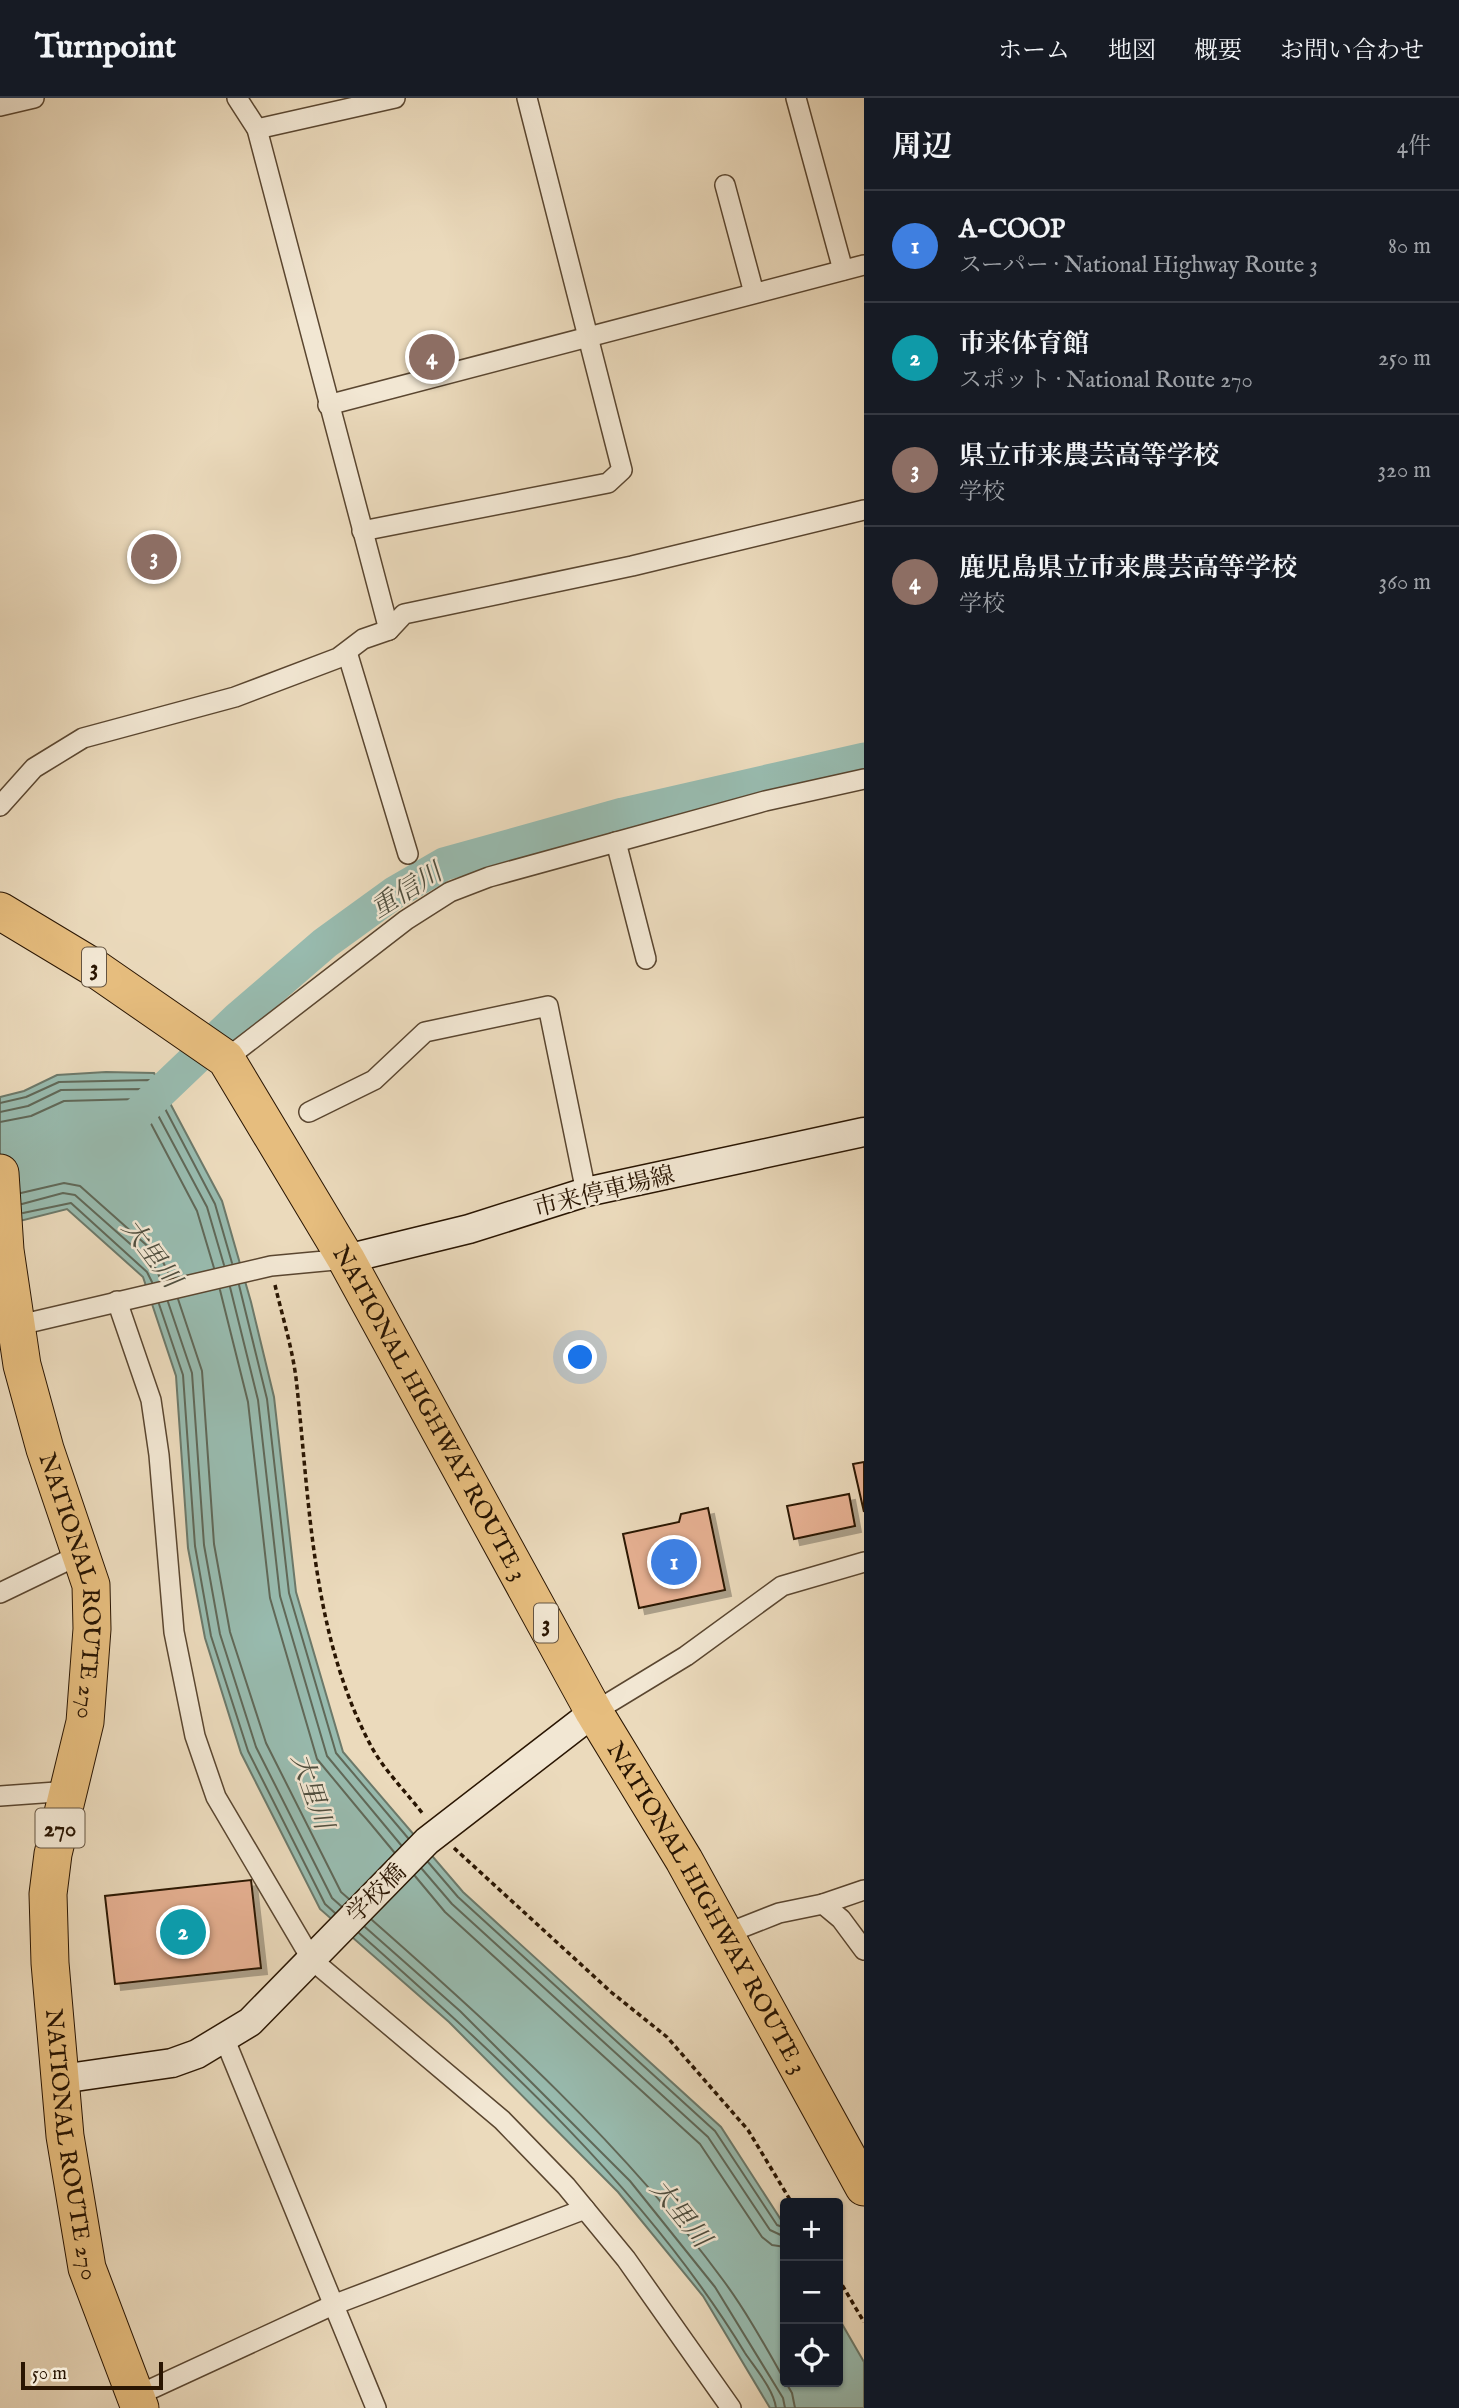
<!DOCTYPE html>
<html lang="ja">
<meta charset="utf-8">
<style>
body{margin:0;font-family:"IM FELL English","Noto Serif JP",serif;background:#20242c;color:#f1f3f6}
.controls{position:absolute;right:21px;bottom:21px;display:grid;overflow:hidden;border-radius:7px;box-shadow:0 2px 5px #0004}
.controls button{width:63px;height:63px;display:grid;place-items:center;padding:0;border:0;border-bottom:2px solid #363941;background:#171b24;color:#f1f3f6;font:35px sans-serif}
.scale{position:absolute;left:21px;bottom:18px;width:142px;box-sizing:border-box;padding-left:7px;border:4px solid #291502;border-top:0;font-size:19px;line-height:24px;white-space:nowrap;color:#291502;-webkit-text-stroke:5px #f2e7d3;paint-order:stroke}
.you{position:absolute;left:581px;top:1260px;width:24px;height:24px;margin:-18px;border:5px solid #fff;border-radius:50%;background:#1a73e8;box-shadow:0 0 0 10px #1a73e833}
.badge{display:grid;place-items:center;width:46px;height:46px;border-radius:50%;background:#db2777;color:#fff;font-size:23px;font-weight:700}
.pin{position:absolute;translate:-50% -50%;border:4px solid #fff;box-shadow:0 2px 7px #0006}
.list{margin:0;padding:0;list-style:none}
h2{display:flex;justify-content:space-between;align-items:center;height:91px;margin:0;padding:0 28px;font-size:30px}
h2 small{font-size:23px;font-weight:400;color:#9ea1a6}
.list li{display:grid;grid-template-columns:46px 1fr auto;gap:21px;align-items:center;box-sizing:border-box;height:112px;padding:0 28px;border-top:2px solid #363941}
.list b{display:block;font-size:26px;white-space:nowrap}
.list p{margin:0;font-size:23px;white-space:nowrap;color:#9ea1a6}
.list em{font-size:23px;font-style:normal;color:#9ea1a6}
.icon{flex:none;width:38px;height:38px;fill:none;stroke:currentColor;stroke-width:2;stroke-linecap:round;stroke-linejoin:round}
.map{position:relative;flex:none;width:864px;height:2310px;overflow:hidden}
header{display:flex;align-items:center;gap:42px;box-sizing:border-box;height:98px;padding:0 35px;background:#171b24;border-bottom:2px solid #363941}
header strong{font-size:33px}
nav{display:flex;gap:38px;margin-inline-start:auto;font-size:24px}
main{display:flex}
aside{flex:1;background:#171b24}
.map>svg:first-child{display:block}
</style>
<header>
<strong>Turnpoint</strong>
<nav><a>ホーム</a><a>地図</a><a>概要</a><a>お問い合わせ</a></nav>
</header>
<main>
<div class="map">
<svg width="864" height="2310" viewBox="0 0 864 2310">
<defs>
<filter id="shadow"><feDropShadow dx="6" dy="6" stdDeviation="0" flood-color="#0004"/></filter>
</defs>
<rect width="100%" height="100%" fill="#ebdabc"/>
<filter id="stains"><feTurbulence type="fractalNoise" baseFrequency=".00286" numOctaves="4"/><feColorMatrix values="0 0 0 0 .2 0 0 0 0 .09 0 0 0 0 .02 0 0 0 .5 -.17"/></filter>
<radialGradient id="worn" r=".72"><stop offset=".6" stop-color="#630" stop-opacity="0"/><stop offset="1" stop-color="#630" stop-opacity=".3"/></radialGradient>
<!-- water -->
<path fill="#98bbaf" stroke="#6c796a" stroke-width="2" d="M106 974 154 975 222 1103 251 1204 274 1299 296 1494 343 1654 463 1794 721 2029 785 2128V2284H838V2219L864 2264V2310H770L703 2198 618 2094 449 1924 320 1811 241 1655 205 1540 188 1450 176 1278 143 1179 67 1111 0 1128V999L24 993 57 977Z"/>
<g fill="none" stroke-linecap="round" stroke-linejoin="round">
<!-- shore -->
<g stroke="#606858" stroke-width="2">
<path d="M0 1005 26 999 59 984 150 982 215 1106 232 1165"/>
<path d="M0 1014 28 1008 61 992 144 991 207 1109 224 1167"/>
<path d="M0 1024 31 1018 64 1003 138 1001 197 1113 214 1170"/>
<path d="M21 1095 64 1085 80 1088 161 1160 171 1180"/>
<path d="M22 1106 63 1095 75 1097 154 1167 161 1182"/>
<path d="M23 1115 71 1105 147 1174 152 1184"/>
<path d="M239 1187 267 1301 289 1495 336 1655 408 1740"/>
<path d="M230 1189 258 1302 280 1498 327 1658 401 1747"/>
<path d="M220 1192 248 1304 270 1500 317 1661 394 1754"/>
<path d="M178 1201 202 1273 214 1446 230 1534 266 1645 341 1794 349 1801"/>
<path d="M168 1204 192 1275 204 1447 220 1536 256 1649 332 1800 341 1808"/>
<path d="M159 1206 183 1277 195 1448 211 1538 248 1653 325 1806 335 1815"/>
<path d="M428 1764 458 1799 715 2033 777 2127 785 2130"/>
<path d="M422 1771 452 1806 708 2039 770 2132 785 2139"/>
<path d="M415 1778 445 1814 700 2046 762 2139 772 2147 785 2149"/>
<path d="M372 1822C497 1932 624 2047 723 2182 749 2217 770 2257 792 2295L795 2310"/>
<path d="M365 1829 460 1913 630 2083 715 2189 783 2300 785 2310"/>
<path d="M359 1835C501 1961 646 2092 745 2255 755 2270 774 2292 776 2310"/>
</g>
<!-- river -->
<path stroke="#98bbaf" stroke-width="33" d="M129 1024 238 920 325 845 394 795 444 766 623 716 864 661"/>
</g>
<!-- building -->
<g fill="#e7b193" stroke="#291502" stroke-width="2" filter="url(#shadow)">
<path d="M864 1364V1414L853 1366Z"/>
<path d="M849 1396 855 1428 794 1441 787 1408Z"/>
<path d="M708 1410 725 1492 639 1510 623 1436 679 1424 681 1416Z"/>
<path d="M251 1782 261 1870 115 1886 105 1798Z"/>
</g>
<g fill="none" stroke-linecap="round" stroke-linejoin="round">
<defs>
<g id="street">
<path d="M237 0 257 31 389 532"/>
<path d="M796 0 843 172"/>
<path d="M0 8 34 0"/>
<path d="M257 31 395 0"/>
<path d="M725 87 754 195"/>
<path d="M328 307 864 167"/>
<path d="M362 433 608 385 622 372 527 0"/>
<path d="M347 554 408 756"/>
<path d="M0 708 34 670 83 640 235 599 338 560 363 541 389 532 404 516 632 468 864 412"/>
<path d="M616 744 646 861"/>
<path d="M226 961 406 822 450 794 489 779 765 703 864 681"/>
<path d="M309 1014 374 982 425 934 548 908 586 1094"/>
<path d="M117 1203 151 1302 159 1357 174 1534 195 1638 216 1699 312 1862 502 2022 566 2088 626 2161 731 2310"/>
<path d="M15 1228 271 1168 346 1161"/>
<path d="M0 1495 83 1455"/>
<path d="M594 1614 686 1558 782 1488 864 1464"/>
<path d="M0 1698 70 1693"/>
<path d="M823 1806 864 1792"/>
<path d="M723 1837 779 1815 823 1806 841 1821 864 1852"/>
<path d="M225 1942 376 2310"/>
<path d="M136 2298 333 2207 585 2111"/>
</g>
<g id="secondary">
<path d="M346 1161 469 1131 586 1094 864 1034"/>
<path d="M61 1981 172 1965 197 1956 250 1924 427 1743 594 1614"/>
</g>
<g id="highway">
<path id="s1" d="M0 813 93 869 226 961 346 1161 594 1614 684 1762 864 2089"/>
<path id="s2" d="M0 1075 5 1152 22 1267 45 1351 91 1487 92 1531 85 1624 53 1756 48 1796 50 1865 65 2038 87 2170 140 2310"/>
</g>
</defs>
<!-- street casing -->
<use href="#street" stroke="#5a4630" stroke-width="22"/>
<!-- secondary casing -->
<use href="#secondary" stroke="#291502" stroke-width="31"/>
<!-- highway casing -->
<use href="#highway" stroke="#291502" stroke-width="39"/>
<!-- path -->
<g stroke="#291502" stroke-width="3.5" stroke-dasharray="5 3.5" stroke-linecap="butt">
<path d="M275 1187C282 1217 292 1249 296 1280 310 1405 311 1535 371 1648 384 1672 406 1694 423 1716"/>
<path d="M454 1750 611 1894 667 1939 748 2032 792 2105"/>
<path d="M838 2180 864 2224"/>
</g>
<!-- street -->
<use href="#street" stroke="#f2e7d3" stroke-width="19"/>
<!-- secondary -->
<use href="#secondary" stroke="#f2e7d3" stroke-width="28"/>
<!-- highway -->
<use href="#highway" stroke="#e6bd7e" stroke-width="37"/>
</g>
<g text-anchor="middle" stroke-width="5" stroke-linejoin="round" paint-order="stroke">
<!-- shield labels -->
<g fill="#f2e7d3" stroke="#655441" stroke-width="2">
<rect x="82" y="849.5" width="24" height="39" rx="5"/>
<rect x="534" y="1505.5" width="24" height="39" rx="5"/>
<rect x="35.5" y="1710.5" width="49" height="39" rx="5"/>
</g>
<g font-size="23" font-weight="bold" fill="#291502">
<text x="94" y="877">3</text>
<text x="546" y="1533">3</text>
<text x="60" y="1738">270</text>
</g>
<!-- street labels -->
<g font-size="24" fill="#291502" stroke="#f2e7d3">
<text transform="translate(604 1093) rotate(-14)" y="8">市来停車場線</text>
<text dy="8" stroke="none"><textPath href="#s1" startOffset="679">NATIONAL HIGHWAY ROUTE 3</textPath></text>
<text dy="8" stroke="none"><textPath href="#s2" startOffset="422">NATIONAL ROUTE 270</textPath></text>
<text transform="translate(376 1795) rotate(-45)" y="8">学校橋</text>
<text dy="8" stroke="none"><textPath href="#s1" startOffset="1246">NATIONAL HIGHWAY ROUTE 3</textPath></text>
<text dy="8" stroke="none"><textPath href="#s2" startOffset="989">NATIONAL ROUTE 270</textPath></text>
</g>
<!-- water labels -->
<g font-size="26" font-style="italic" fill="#504f3f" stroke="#f2e7d3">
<text transform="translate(406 792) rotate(-32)" y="9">重信川</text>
<text transform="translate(152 1155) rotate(53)" y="9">大里川</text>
<text transform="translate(313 1693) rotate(71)" y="9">大里川</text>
<text transform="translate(681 2115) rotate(51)" y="9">大里川</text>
</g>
</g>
<rect width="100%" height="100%" filter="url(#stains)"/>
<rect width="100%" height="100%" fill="url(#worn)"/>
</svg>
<div class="controls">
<button>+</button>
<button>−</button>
<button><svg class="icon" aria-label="locate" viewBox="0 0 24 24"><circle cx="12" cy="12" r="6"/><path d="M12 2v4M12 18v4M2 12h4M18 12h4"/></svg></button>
</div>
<div class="scale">50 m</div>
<div class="you"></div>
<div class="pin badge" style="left:674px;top:1464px;background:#3f7fe0">1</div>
<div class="pin badge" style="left:183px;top:1834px;background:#0f9aa8">2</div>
<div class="pin badge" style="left:154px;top:459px;background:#8d6e63">3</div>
<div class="pin badge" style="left:432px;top:259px;background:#8d6e63">4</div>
</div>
<aside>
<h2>周辺<small>4件</small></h2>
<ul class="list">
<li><span class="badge" style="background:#3f7fe0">1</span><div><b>A-COOP</b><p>スーパー · National Highway Route 3</p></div><em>80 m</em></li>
<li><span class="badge" style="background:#0f9aa8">2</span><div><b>市来体育館</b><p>スポット · National Route 270</p></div><em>250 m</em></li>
<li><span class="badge" style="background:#8d6e63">3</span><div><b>県立市来農芸高等学校</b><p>学校</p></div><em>320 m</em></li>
<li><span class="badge" style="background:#8d6e63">4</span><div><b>鹿児島県立市来農芸高等学校</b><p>学校</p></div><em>360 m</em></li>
</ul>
</aside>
</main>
